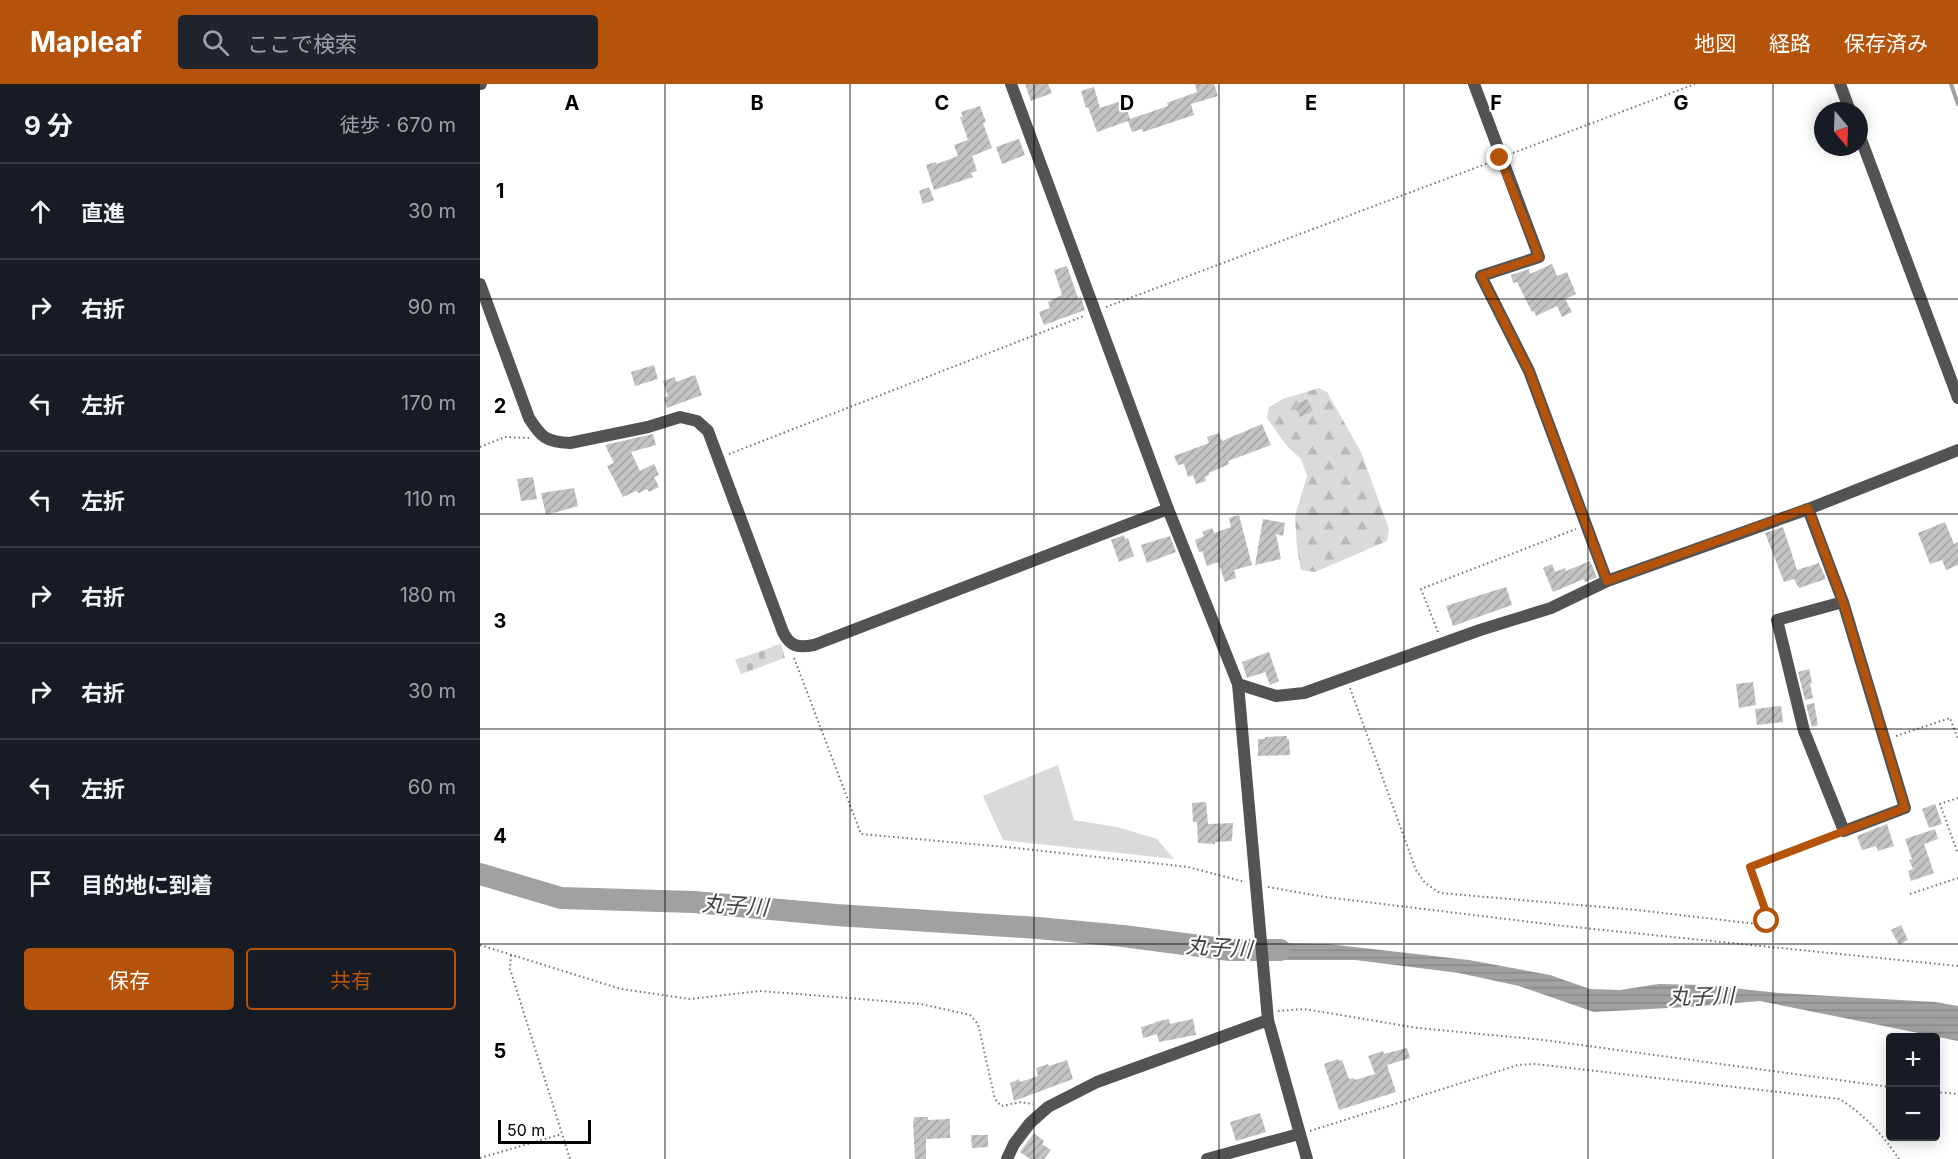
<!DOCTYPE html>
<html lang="ja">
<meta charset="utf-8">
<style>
body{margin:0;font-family:Inter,"Noto Sans JP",sans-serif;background:#20242c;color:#f1f3f6}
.controls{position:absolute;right:18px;bottom:18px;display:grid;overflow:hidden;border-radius:6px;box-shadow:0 3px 15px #0003}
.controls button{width:54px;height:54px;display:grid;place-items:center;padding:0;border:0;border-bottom:2px solid #363941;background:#171b24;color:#f1f3f6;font:30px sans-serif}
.compass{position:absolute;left:1334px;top:18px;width:54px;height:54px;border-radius:50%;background:#171b24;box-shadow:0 3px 15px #0003;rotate:161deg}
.scale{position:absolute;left:18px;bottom:15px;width:93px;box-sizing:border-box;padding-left:6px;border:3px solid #000;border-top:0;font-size:16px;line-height:21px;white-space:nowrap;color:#000;-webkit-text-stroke:4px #fff;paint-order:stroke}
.stop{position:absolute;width:18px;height:18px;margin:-14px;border:4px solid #b45309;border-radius:50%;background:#fff}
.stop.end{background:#b45309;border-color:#fff;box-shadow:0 2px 6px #0008}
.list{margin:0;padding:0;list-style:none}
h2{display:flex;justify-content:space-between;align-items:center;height:78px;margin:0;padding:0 24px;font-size:26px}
h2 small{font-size:20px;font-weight:400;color:#9ea1a6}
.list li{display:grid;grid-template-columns:39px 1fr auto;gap:18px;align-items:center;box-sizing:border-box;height:96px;padding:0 24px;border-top:2px solid #363941}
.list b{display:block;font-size:22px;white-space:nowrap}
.list em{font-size:20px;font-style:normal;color:#9ea1a6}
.actions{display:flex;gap:12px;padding:18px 24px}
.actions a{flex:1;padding:14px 0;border:2px solid #b45309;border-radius:6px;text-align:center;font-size:21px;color:#b45309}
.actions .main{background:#b45309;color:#fff}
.icon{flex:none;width:33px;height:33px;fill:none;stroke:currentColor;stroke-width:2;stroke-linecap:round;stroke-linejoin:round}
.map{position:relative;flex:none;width:1478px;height:1075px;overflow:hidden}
header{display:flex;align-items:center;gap:36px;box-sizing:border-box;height:84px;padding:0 30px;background:#b45309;color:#fff}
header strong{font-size:28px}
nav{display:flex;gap:33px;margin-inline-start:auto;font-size:21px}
.search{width:420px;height:54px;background:#20242c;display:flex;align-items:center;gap:15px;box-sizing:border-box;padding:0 21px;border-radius:6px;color:#9ea1a6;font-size:22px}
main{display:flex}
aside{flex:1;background:#171b24}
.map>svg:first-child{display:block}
</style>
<header>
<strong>Mapleaf</strong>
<div class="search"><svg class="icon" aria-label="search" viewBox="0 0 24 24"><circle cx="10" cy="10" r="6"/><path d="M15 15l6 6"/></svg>ここで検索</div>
<nav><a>地図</a><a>経路</a><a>保存済み</a></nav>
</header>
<main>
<aside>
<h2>9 分<small>徒歩 · 670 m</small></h2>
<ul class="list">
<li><svg class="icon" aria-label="ahead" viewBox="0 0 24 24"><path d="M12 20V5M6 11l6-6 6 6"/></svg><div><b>直進</b></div><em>30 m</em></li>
<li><svg class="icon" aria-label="right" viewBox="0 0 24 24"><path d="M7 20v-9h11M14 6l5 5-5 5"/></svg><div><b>右折</b></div><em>90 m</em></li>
<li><svg class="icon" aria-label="left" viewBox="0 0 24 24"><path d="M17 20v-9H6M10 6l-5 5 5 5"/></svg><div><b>左折</b></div><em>170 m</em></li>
<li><svg class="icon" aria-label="left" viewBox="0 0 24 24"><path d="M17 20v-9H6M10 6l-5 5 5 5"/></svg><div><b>左折</b></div><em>110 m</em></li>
<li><svg class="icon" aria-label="right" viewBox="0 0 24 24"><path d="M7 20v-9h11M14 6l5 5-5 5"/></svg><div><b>右折</b></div><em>180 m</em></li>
<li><svg class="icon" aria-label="right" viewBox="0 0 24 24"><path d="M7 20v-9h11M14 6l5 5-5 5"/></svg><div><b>右折</b></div><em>30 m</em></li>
<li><svg class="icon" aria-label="left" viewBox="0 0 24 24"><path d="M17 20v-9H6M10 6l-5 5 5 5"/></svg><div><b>左折</b></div><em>60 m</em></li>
<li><svg class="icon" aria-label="arrive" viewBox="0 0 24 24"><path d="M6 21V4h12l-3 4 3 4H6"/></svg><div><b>目的地に到着</b></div></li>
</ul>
<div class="actions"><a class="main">保存</a><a>共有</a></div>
</aside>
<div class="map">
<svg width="1478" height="1075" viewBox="0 0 1478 1075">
<defs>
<pattern id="forest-firs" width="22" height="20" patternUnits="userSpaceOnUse" patternTransform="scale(1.5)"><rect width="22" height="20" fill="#dadada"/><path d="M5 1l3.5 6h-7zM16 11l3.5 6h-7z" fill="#b9b9b9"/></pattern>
<pattern id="cemetery-stones" width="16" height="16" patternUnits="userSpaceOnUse" patternTransform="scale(1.5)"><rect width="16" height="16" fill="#dadada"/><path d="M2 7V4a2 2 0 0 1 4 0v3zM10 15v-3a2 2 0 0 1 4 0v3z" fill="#b9b9b9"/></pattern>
<pattern id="water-rules" width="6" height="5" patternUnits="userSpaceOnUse" patternTransform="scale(1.5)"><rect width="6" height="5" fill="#a1a1a1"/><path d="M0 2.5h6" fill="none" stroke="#898989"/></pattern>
<pattern id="building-hatch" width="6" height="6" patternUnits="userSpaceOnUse" patternTransform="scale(1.5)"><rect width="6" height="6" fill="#c3c3c3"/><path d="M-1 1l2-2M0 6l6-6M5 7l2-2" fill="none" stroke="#a6a6a6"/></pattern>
</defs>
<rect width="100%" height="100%" fill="#fff"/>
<!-- grass -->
<path fill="#dadada" d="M578 681 594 736 637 743 677 755 694 775 523 756 503 712Z"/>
<!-- forest -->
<path fill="url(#forest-firs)" d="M839 304 847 308 881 368 909 445 907 457 835 488 821 486 817 465 815 432 827 392 821 375 806 361 787 334 789 323 803 315Z"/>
<!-- cemetery -->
<path fill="url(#cemetery-stones)" d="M301 560 305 574 261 590 255 576Z"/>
<!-- water -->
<path fill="url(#water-rules)" d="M770 859 848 860 989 876 1070 891 1110 905 1140 906 1179 900 1224 901 1299 909 1455 918 1478 922V957L1280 917 1207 923 1114 928 1039 902 979 889 875 876H771Z"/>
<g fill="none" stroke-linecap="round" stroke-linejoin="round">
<!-- stream -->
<path stroke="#a1a1a1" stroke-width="4" d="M1471 0 1478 20"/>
<!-- river -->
<path stroke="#a1a1a1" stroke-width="22" d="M0 790 81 814 214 818 356 831 558 844 643 852 750 866H800"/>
</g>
<!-- building -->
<g fill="url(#building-hatch)">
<path d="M545 0H568L572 9 551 17Z"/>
<path d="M715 0H734L738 12 711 20 714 31 663 48 662 45 652 48 648 37 617 48 608 23 606 24 601 7 614 3 620 24 644 16 650 35 688 22 687 19 717 8Z"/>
<path d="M500 22 506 38 503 39 512 64 492 72 497 87 491 89 493 93 454 106 446 81 456 78 457 80 478 72 474 61 488 56 480 33H483L481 28Z"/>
<path d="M539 55 545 71 522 80 516 63Z"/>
<path d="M449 103 454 116 443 120 439 107Z"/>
<path d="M1072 180 1077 192 1087 188 1096 210 1085 215 1092 228 1082 233 1077 222 1056 232 1054 227 1052 228 1037 198 1033 199 1031 191 1049 185 1050 190Z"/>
<path d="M587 182 598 214 601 213 605 226 564 241 559 228 570 224 568 218 582 211 574 186Z"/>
<path d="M174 281 178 295 155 302 151 288Z"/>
<path d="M215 291 222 311 187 324 184 314 188 312 183 297 195 293 196 298Z"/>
<path d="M827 315 833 327 820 333 814 321Z"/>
<path d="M782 340 791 361 748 377 749 380 729 389V391L725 393 726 397 716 400 713 391 708 393 704 380 698 381 694 372 729 359 727 353 739 349 742 357Z"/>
<path d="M173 350 176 361 151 368 160 387 174 380 179 391 174 393 179 403 169 408 167 405 159 409 156 407 143 413 127 382 134 379 125 361Z"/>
<path d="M53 393 57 415 41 417 37 395Z"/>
<path d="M94 404 98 422 66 431 61 409Z"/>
<path d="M759 431 772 481 754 486 756 494 745 498 738 478 727 482 722 467 719 468 715 456 724 452 722 448 732 444 734 449 751 443 749 434Z"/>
<path d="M783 435 805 439 803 452 796 450 801 475 775 481Z"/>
<path d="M1465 438 1474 460 1478 458V481L1466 486 1462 476 1450 480 1438 449Z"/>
<path d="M1303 443 1317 486 1339 479 1346 495 1319 504 1314 495 1304 498 1285 449Z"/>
<path d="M644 451 645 455 648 454 654 472 639 478 631 456Z"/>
<path d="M690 452 696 468 667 479 661 461Z"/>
<path d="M1110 477 1117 493 1105 498 1104 495 1073 508 1063 484 1072 480 1075 488 1085 484 1086 487Z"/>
<path d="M1026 503 1032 521 973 542 966 522Z"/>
<path d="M789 568 799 597 790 601 785 588 767 594 762 578Z"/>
<path d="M1329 585 1332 599 1330 600 1333 614 1325 616 1318 588Z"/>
<path d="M1273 598 1276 621 1259 624 1256 600Z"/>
<path d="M1334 619 1338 641 1332 643 1326 621Z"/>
<path d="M1301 622 1303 638 1277 641 1275 625Z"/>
<path d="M807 652V655H809L810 671 778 672V655H785V653Z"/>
<path d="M726 718 728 740 753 739 752 757 735 758V760L718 759 717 738H713L712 719Z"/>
<path d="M1455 720 1462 740 1449 744 1442 725Z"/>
<path d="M1407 740 1414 762 1398 767 1396 762 1382 766 1377 752Z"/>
<path d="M1455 745 1458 755 1444 760 1454 789 1431 797 1428 787 1433 785 1429 776 1432 775 1425 755Z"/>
<path d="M1421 841 1428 856 1419 861 1411 846Z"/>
<path d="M689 935 690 940 713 935 716 951 679 958 677 950 663 954 661 943 675 939V938Z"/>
<path d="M927 964 930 974 907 981 916 1008 859 1026 844 980 858 975 859 977 862 976 869 995 874 994 875 996 895 990 888 972 903 967 904 970Z"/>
<path d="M587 976 593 995 534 1017 530 999 539 995 540 998 558 992 556 984 568 980 569 982Z"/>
<path d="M780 1029 786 1048 756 1057 750 1038Z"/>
<path d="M434 1033H448V1036L470 1035V1054L446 1055V1075H435L433 1037H434Z"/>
<path d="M554 1049 564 1057 562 1060 571 1066 564 1075H550L540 1068Z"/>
<path d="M491 1051H508V1063L492 1064Z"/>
</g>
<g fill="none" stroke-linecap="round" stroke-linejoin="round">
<!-- path -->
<g stroke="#757575" stroke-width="2" stroke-dasharray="1.5 3" stroke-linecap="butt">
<path d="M1033 69 1215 0"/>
<path d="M626 223 1011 78"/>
<path d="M0 363 25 353 49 354"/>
<path d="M249 370 604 232"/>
<path d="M958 548 941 505 1096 445"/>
<path d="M314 574 381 750 536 764 708 783 765 798"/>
<path d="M870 604 936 786 945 799 960 809 1157 826 1277 840 1285 839 1287 831 1270 783 1353 751"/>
<path d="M1416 652 1470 634 1478 655"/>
<path d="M1478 714 1460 720 1478 770"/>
<path d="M788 803 845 813 1084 842 1478 882"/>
<path d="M1430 810 1478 794"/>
<path d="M0 861 141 905 210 915 280 907 331 911 441 920 490 931 498 940 515 1015 521 1022 541 1018 553 1020"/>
<path d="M31 871 30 885 90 1075"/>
<path d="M798 927 824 925 938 944 1064 956 1410 1003"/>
<path d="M1456 1008 1478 1010"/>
<path d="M830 1047 1038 981 1055 980 1359 1015C1384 1030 1403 1051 1419 1075"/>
<path d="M0 1074 82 1050"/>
</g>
<!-- street -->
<g stroke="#535353" stroke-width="12">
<path d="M0 0H1"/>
<path d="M531 0 688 425 758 600 788 936 827 1075"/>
<path d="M994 0 1059 173 1001 192 1049 287 1127 497"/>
<path d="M1360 0 1370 27"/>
<path d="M1379 50 1478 314"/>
<path d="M0 200 49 334C61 353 66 358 90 359L168 343 200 333 217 337 228 347 303 548C310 563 319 564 334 561L688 425"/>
<path d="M1328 425 1363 518 1425 724 1364 747 1324 647 1297 536 1363 518"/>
<path d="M758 600 796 612 824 609 1000 546 1071 524 1127 497 1328 425 1478 366"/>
<path d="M527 1075 534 1060 550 1039 568 1023 617 998 788 936"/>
<path d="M727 1075 819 1050"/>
</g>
</g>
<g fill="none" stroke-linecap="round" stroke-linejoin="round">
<!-- route -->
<path stroke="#b45309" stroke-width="8" d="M1020 74 1059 173 1001 192 1049 287 1127 497 1328 424 1363 518 1425 724 1270 783 1287 831V837"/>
</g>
<!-- grid -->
<path fill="none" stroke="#000" stroke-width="1.5" stroke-opacity="0.55" d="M185 0V1075M370 0V1075M554 0V1075M739 0V1075M924 0V1075M1108 0V1075M1293 0V1075M0 215H1478M0 430H1478M0 645H1478M0 860H1478"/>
<g text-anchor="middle" stroke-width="4.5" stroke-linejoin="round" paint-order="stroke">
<!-- water labels -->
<g font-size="22" font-style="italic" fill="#424242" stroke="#fff">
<text transform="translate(255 821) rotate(4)" y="8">丸子川</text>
<text transform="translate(739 863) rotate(4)" y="8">丸子川</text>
<text transform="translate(1221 912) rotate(-1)" y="8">丸子川</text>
</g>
</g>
<g font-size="20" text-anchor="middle" font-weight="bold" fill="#000" stroke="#fff" stroke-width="4.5" stroke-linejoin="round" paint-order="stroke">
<text x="92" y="26">A</text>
<text x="277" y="26">B</text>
<text x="462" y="26">C</text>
<text x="647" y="26">D</text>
<text x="831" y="26">E</text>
<text x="1016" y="26">F</text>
<text x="1201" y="26">G</text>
<text x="20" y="114">1</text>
<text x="20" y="329">2</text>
<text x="20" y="544">3</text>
<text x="20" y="759">4</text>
<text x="20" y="974">5</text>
</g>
</svg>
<div class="controls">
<button>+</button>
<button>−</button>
</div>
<svg class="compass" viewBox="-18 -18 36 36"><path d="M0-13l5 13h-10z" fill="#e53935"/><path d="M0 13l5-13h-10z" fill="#9ea1a6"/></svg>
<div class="scale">50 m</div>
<div class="stop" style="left:1287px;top:837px"></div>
<div class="stop end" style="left:1020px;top:74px"></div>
</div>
</main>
